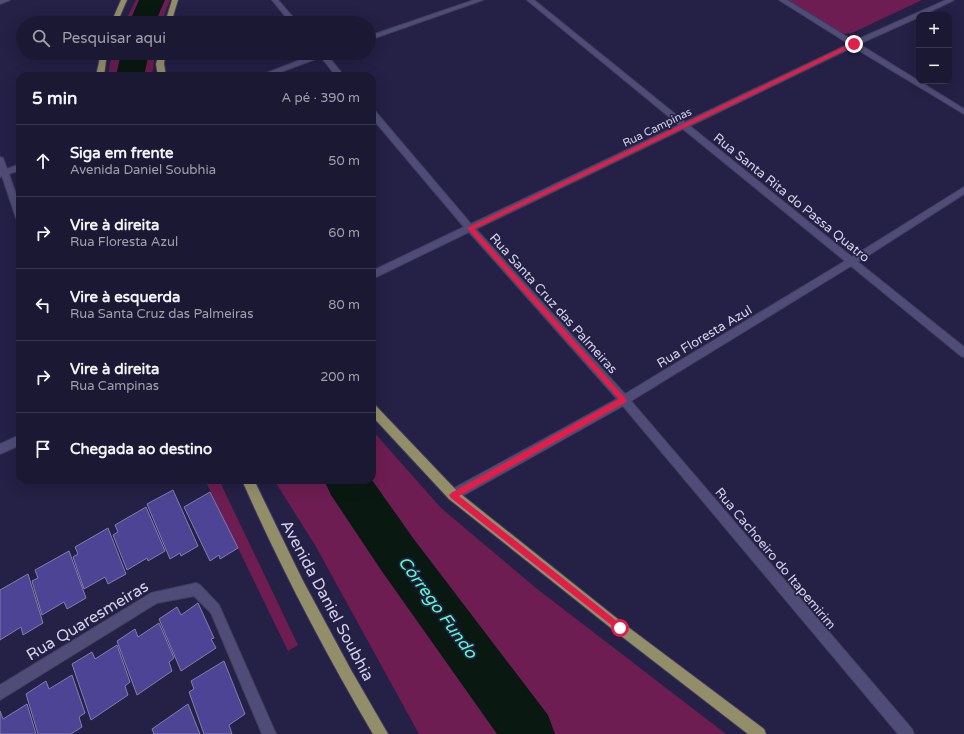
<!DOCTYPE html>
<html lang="pt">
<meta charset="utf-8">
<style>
body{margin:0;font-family:"Varela Round",sans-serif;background:#282540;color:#f1f3f6}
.controls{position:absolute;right:12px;top:12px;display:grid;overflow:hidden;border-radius:8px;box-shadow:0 4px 16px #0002}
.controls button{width:36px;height:36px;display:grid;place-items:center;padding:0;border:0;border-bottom:1px solid #39374f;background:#1b1834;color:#f1f3f6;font:20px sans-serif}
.stop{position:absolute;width:12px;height:12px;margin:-9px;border:3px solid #e11d48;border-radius:50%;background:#fff}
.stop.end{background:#e11d48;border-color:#fff;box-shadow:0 1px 4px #0008}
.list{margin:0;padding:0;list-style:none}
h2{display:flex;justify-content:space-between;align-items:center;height:52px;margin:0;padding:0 16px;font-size:17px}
h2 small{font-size:13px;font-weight:400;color:#a0a0ac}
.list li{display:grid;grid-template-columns:26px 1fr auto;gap:12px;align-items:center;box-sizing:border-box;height:72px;padding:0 16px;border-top:1px solid #39374f}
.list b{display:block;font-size:15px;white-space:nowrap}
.list p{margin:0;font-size:13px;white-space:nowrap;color:#a0a0ac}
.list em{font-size:13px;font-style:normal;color:#a0a0ac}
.icon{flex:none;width:22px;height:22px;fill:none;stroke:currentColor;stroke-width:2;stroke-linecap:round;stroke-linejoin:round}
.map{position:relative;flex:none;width:964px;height:734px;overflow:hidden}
.search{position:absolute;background:#1b1834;box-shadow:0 4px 16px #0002;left:16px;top:16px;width:360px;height:44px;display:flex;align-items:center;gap:10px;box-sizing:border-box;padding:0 14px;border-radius:22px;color:#a0a0ac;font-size:15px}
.panel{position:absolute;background:#1b1834;box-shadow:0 4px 16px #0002;left:16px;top:72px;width:360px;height:412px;border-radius:12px}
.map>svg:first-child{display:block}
</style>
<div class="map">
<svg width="964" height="734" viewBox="0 0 964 734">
<rect width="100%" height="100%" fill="#242046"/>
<!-- green -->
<g fill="#6d1d51">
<path d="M136 0H170L161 23H124Z"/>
<path d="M782 0H922L852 33 842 34Z"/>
<path d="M112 53H155L152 76H108Z"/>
<path d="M372 430 441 508 536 588 726 734H419L315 545 274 480H372Z"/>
<path d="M205 480H219L298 645 288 651Z"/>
</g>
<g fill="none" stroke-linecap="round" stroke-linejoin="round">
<!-- river -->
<g fill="#091912" fill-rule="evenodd">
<path d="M139 0H165L155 23H129Z"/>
<path d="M121 53H149L144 76H116Z"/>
<path d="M324 480H372L413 538 548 715 555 734H497L381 570 331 495Z"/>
</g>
</g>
<!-- building -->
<g fill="#4e4496" stroke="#807fac">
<path d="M173 490 198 546 181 556 180 553 170 559 147 504Z"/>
<path d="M210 492 238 548 220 559 219 555 210 561 184 507Z"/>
<path d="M146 507 165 551 148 561 147 558 127 570 113 535 118 532 115 525Z"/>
<path d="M108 528 126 574 108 584 105 577 84 589 73 557 78 554 75 547Z"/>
<path d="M69 551 86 598 67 609 64 602 42 615 32 581 38 578 35 570Z"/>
<path d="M28 574 43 623 23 635 21 627 0 640V590Z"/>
<path d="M198 603 214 638 211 639 216 648 181 671 159 619 177 607 181 615Z"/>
<path d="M159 623 174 658 169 662 172 671 137 695 117 641 135 629 138 637Z"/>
<path d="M117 645 130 682 125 686 128 695 91 720 72 664 92 652 95 659Z"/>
<path d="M224 661 245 714 229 725 232 734H204L189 692 194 689 191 681Z"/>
<path d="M72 675 85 713 79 717 82 727 71 734H38L26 694 46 681 49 689Z"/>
<path d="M27 704 36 734H0V711L3 719Z"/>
<path d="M188 704 200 734H154L152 729Z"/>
</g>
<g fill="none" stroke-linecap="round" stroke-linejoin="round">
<defs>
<g id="minor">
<path d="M0 0H10L0 4Z"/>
<path d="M272 0H278L298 23H291Z"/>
<path d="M474 0H483L369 40V36Z"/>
<path d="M527 0H534L685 122 849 44 779 0H787L854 41 946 0H954L923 15H919V17L859 44 964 109V114L853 47 690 126 852 257 964 187V194L858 262 964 347V357L961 356 851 266 631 401 912 729 914 734H898L623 406 457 499 453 500 449 499 447 495 449 491 617 399 469 232 372 279V271L464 227 372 118V111H375L471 224 679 125ZM683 129 845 261 625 394 476 229Z"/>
<path d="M318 53H329L327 55 344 76H336L321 57 270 76H259Z"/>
<path d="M0 157 3 158 7 169 20 164V170L9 174 20 206V221L16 218 2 176 0 177Z"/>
<path d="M20 435V445L0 454V444Z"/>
<path d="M196 583 200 585 219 605 276 734H262L211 613 194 596 157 603 0 700V685L151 593Z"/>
</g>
<g id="major">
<path d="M121 0H127L117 23H111Z"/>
<path d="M172 0H178L171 23H165Z"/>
<path d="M101 53H107L104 76H96Z"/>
<path d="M159 53H165L164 64 166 76H158L156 64Z"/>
<path d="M372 404 376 406 457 491 624 624 764 729 766 734H748L616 632 449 499 372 416Z"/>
<path d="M242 480H254L302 579 351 670 388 734H373C325 652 280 567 242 480Z"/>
</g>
</defs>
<!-- minor casing -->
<use href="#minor" stroke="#413d5d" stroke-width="2"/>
<!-- major casing -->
<use href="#major" stroke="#413d5d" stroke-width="2"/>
<!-- minor -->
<use href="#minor" fill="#4f4d77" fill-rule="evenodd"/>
<!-- major -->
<use href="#major" fill="#938e6a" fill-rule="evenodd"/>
</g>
<!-- route -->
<path fill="#e11d48" d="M854 42 856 45 474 229 627 400 626 402 459 496 623 626V631L620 632 451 498 449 495 451 493 619 399 467 228Z"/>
<g text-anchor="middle" stroke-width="3.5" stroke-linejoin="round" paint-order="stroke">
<!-- far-street labels -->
<g font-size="11" fill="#d2d2eb" stroke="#242046">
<text transform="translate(657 127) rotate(-26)" y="4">Rua Campinas</text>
</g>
<!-- street labels -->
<g font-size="13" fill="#d2d2eb" stroke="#242046">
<text transform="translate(792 197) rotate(39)" y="5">Rua Santa Rita do Passa Quatro</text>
<text transform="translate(554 303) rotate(48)" y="5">Rua Santa Cruz das Palmeiras</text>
<text transform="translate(704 336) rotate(-31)" y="5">Rua Floresta Azul</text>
<text transform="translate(776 558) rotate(50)" y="5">Rua Cachoeiro do Itapemirim</text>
</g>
<!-- near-street labels -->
<g font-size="16" fill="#d2d2eb" stroke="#242046">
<text transform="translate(328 600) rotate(62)" y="6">Avenida Daniel Soubhia</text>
<text transform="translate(87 620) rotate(-31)" y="6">Rua Quaresmeiras</text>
</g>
<!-- near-water labels -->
<g font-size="17" font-style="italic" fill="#5afec3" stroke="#242046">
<text transform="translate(438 607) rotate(54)" y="6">Córrego Fundo</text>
</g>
</g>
</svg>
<div class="controls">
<button>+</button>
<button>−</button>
</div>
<div class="stop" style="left:620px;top:628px"></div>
<div class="stop end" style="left:854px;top:44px"></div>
<div class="search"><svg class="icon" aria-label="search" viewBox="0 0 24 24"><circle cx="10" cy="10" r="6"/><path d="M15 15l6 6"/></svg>Pesquisar aqui</div>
<section class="panel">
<h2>5 min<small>A pé · 390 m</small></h2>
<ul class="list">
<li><svg class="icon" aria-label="ahead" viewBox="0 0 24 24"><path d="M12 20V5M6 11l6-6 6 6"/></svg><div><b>Siga em frente</b><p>Avenida Daniel Soubhia</p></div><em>50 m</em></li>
<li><svg class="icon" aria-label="right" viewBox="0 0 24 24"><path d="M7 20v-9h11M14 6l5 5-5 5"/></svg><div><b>Vire à direita</b><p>Rua Floresta Azul</p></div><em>60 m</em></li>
<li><svg class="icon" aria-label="left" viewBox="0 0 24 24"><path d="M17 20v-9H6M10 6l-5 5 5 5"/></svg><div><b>Vire à esquerda</b><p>Rua Santa Cruz das Palmeiras</p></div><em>80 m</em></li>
<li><svg class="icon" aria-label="right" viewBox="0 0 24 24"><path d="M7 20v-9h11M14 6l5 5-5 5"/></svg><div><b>Vire à direita</b><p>Rua Campinas</p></div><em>200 m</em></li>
<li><svg class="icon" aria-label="arrive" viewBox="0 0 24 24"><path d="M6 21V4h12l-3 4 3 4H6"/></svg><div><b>Chegada ao destino</b></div></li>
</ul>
</section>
</div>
